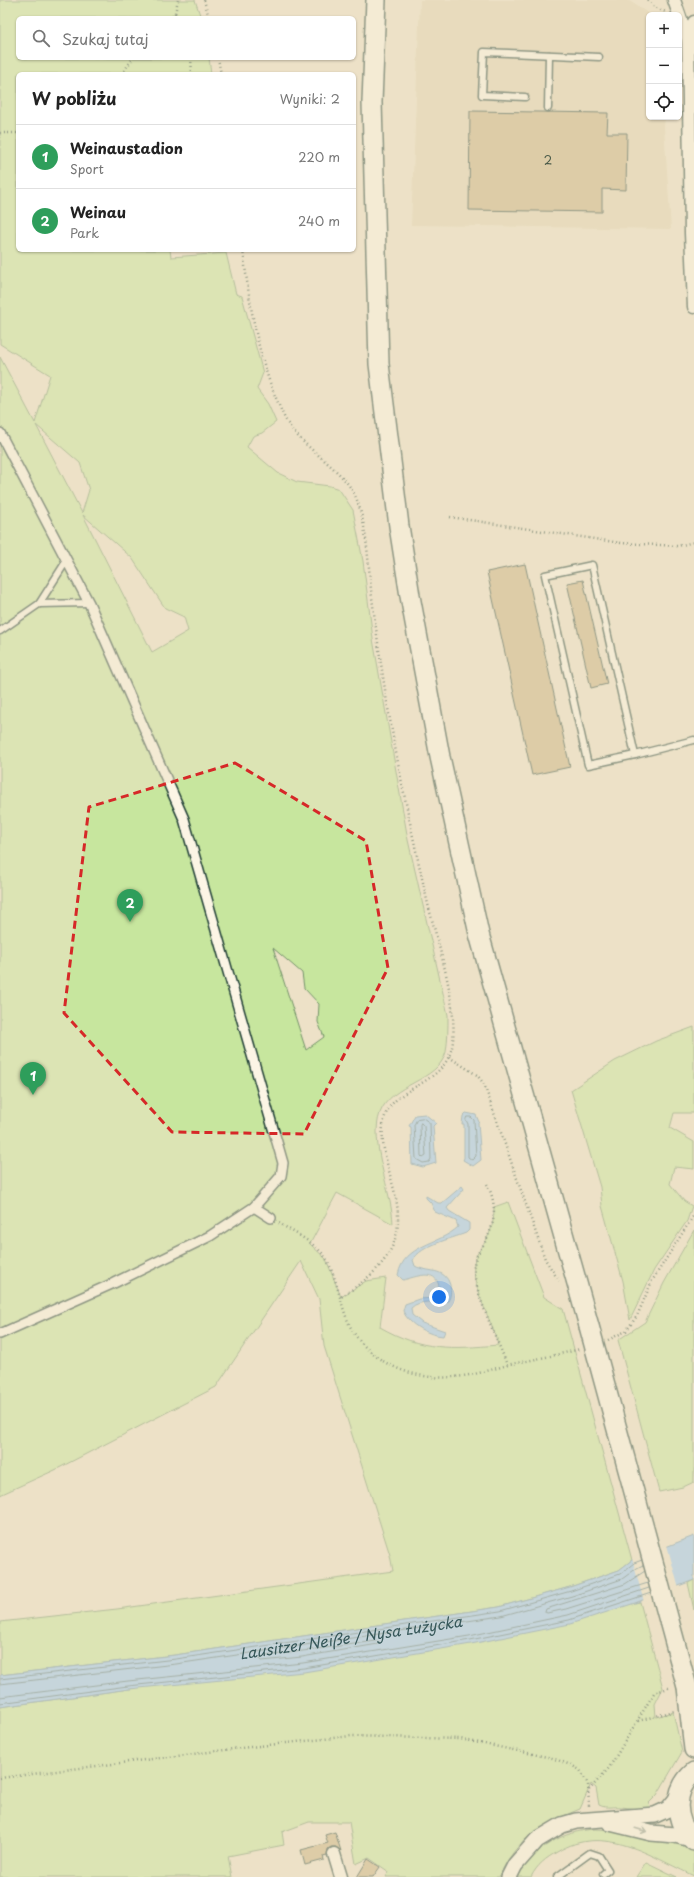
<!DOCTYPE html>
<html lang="pl">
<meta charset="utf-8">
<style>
body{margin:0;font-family:"Playpen Sans",sans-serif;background:#f2f2f2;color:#222}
.controls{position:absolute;right:12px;top:12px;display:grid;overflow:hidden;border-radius:6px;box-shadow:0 1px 3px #0004}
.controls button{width:36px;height:36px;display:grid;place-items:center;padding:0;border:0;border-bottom:1px solid #e0e0e0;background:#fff;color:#222;font:20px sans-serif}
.you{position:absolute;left:439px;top:1297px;width:14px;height:14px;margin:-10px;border:3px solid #fff;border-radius:50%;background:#1a73e8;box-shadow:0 0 0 6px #1a73e833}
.badge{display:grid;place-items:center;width:26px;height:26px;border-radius:50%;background:#0f766e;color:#fff;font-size:13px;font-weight:700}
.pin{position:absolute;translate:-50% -33px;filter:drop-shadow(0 1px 2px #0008)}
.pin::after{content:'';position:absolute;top:21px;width:14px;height:12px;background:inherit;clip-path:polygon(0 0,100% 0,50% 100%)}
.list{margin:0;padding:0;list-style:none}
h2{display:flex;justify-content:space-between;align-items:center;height:52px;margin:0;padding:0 16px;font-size:17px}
h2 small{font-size:13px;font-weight:400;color:#767676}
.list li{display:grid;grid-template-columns:26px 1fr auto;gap:12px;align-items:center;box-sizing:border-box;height:64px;padding:0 16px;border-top:1px solid #e0e0e0}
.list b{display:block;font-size:15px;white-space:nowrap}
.list p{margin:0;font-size:13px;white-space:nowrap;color:#767676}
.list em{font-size:13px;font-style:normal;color:#767676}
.icon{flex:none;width:22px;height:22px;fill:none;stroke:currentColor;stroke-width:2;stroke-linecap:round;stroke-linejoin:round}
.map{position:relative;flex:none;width:694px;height:1877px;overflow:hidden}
.search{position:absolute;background:#fff;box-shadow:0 1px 3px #0004;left:16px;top:16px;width:340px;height:44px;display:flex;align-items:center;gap:10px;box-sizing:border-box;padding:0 14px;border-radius:6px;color:#767676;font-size:15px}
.panel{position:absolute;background:#fff;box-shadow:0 1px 3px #0004;left:16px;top:72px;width:340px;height:180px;border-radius:6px}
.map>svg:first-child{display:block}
</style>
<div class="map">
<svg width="694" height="1877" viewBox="0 0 694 1877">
<rect width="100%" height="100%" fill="#ede1c7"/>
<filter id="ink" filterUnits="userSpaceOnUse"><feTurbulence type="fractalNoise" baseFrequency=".025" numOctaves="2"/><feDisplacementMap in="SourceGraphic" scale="8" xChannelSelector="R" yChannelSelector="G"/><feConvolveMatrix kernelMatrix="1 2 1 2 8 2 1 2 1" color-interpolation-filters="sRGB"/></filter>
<g filter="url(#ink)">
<!-- built -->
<path fill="#e2d3b2" d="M420 0H628L651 15H649V117H665L664 127 671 229 411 225Z"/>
<!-- green -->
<g fill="#c7e69e" stroke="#739269" fill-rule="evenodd">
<path d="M0 0H195L201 18H18V58H209L211 74H18V250H170L171 257 226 253 236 294 242 296 263 373 257 389 268 404 276 422 262 433 253 436 247 447 278 473 297 482 330 486 339 489 353 510 363 561 373 639 408 840 448 1015C448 1027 448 1040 446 1052 438 1082 391 1083 380 1113 369 1143 392 1191 393 1224L337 1193 310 1244 326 1259 341 1297 366 1281 386 1278 380 1327C422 1351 452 1349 498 1345 493 1322 471 1288 474 1263 475 1255 481 1249 485 1242 492 1230 494 1221 494 1207L508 1202 544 1297 563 1309 632 1560 619 1570 570 1587 499 1607 175 1655 0 1675V1622L117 1609 393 1571 390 1555 324 1346 319 1299 301 1261 216 1387 55 1470 0 1495V357L35 423 50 375 0 344ZM36 425 80 463 89 490 82 513ZM83 515 132 558 165 608 184 617 188 631 152 652ZM273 948 302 973 304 988 319 1004 318 1022 324 1037 306 1050Z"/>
<path d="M694 1027V1113H674L670 1128 694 1142V1169L674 1167 670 1184 684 1201 692 1206 687 1221 654 1270 630 1320 623 1281 602 1206 600 1187 571 1090 615 1061 656 1041Z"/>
<path d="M694 1230V1482L683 1487 659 1492 618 1340 645 1322 664 1283Z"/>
<path d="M694 1580V1610L688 1583Z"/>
<path d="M640 1602 663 1688 655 1704 656 1717 673 1712 682 1752 657 1795 649 1803 651 1810C641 1810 632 1808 621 1807 613 1806 607 1809 599 1805L596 1788 591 1784 580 1809C543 1824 516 1838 499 1877H386L389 1872 369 1858 356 1864 349 1822H309L282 1832 284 1845 228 1856 232 1877H0V1707L129 1689Z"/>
<path d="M595 1829 616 1830 673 1839 694 1850V1876C650 1856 604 1823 557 1852 546 1858 537 1865 531 1877H518C533 1848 563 1831 595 1829Z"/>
<path d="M646 1862 677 1877H636Z"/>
</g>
<!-- water -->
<g fill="#98c6f3" stroke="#688fa7">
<path d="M466 1113 476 1115 479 1122 478 1123 481 1160 473 1166 463 1160 464 1158V1124H462L463 1116Z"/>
<path d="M425 1114 436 1123 433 1126 436 1163 423 1167 412 1164 411 1127 409 1126 415 1115Z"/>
<path d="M462 1186 464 1189 447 1208 449 1211 469 1223V1230L466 1233C451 1239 421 1245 413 1260L415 1266C427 1273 445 1267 450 1285 451 1291 451 1296 448 1301 436 1303 420 1299 411 1308L412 1315 422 1323 445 1331 443 1336C428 1335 409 1325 403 1311L405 1304 419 1299 435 1298C439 1295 440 1291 439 1286 435 1268 416 1277 403 1280L398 1275C404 1244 439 1245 458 1227L456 1221 435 1212 431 1203 426 1198V1196L438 1203H442Z"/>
<path d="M694 1536V1580L635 1603 570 1624 471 1644 304 1672 129 1689 0 1707V1675L175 1655 499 1607 570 1587 619 1570 632 1560Z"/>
</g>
<!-- pier -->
<path fill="#ede1c7" d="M667 1545 679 1589 644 1602 632 1558Z"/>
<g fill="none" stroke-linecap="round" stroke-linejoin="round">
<!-- shore -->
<g stroke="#4f7480" stroke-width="1">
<path d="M467 1117H471L474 1120 476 1156 472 1160 468 1157V1124L466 1120Z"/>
<path d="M423 1118 430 1123 431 1159 429 1162 423 1163 416 1159 414 1125 417 1119Z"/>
<path d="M421 1123 424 1126 426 1156 423 1158 421 1156 420 1125Z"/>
<path d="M645 1571 625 1584 546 1609 545 1612 547 1613 566 1609 648 1583"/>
<path d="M378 1641 380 1642 378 1644 302 1657 262 1661 260 1659 261 1657Z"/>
<path d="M0 1679 176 1659 500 1611 571 1591 620 1574 634 1563 642 1560"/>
<path id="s1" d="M0 1684 176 1664 501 1616 572 1596 622 1579 637 1568 643 1565"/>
<path d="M0 1697 128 1681 303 1663 469 1636 568 1615 649 1588"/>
<path d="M0 1703 128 1686 304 1668 470 1640 569 1620 651 1593"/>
</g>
</g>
<!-- building -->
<g fill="#cab282" stroke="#1f3d34">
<path d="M470 111 608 113 607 133H627L626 190 602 189V212L469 210Z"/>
<path d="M525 564 570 767 532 775 487 572Z"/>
<path d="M583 580 607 684 591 688 567 583Z"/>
<path d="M335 1832 341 1851 336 1847H331L328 1849 327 1855 323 1856 324 1860 305 1865 301 1850 328 1843 325 1835Z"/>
<path d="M368 1859 380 1867 373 1877H357Z"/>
</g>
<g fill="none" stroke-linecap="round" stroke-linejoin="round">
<defs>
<g id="service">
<path d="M525 97 482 95 484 52 599 57"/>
<path d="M548 108 549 55"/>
<path d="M592 565 635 755 588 765 545 575Z"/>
<path d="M39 604 89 603"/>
<path d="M0 631 39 604 67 560"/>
<path d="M635 755 694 740"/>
<path d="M557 1877 590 1853 599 1856 608 1870 603 1874"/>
</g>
<g id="pedestrian">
<path d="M0 433 89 603 184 819 283 1163 281 1176 254 1207 210 1236 114 1283 0 1334"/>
<path d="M254 1207 271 1218"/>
</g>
<g id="minor">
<path d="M674 0 688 40 691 233 694 307"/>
<path d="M688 40 694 22"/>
<path d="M334 1854 341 1877"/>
</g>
<g id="tertiary">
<path d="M610 1823 651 1833 675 1835 691 1839"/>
<path d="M509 1877 515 1865 537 1840 562 1825 576 1821 655 1815 668 1809 678 1797"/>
</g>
<g id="trunk">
<path d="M376 0 372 102 379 364 399 526 410 596 440 757 479 934 589 1326"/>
<path d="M687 1687 694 1749"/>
<path d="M694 1772C672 1791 674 1822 694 1841"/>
</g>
</defs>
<!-- service casing -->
<use href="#service" stroke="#1f3d34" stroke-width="9"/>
<!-- pedestrian casing -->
<use href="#pedestrian" stroke="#1f3d34" stroke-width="12"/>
<!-- minor casing -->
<use href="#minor" stroke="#1f3d34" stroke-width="15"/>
<!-- tertiary casing -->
<use href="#tertiary" stroke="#1f3d34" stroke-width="18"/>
<!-- trunk casing -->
<use href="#trunk" stroke="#1f3d34" stroke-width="22"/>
<!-- path -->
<g stroke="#1f3d34" stroke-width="2.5" stroke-dasharray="1 3" stroke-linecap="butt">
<path d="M204 0 209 18"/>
<path d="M648 0 655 8 666 12"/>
<path d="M175 13 177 18"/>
<path d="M169 18 175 13 178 0"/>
<path d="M191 58 192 74"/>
<path d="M218 58 221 74"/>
<path d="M122 74 133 58"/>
<path d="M0 133H18"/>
<path d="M243 250C249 299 256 349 275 396 279 404 282 414 287 422 305 452 348 470 358 503 367 530 368 560 371 589 376 631 382 672 389 714 400 776 413 839 427 900 437 942 457 1000 453 1041 448 1088 392 1083 384 1120 380 1138 385 1155 389 1171 393 1186 398 1202 398 1217 399 1256 370 1278 341 1297"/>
<path d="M450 517 621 543 678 546 694 542"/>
<path d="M449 1057 477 1075 484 1084 545 1259 559 1281"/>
<path d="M487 1184C497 1203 496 1223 485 1242 480 1251 473 1258 474 1270 476 1297 497 1338 507 1365"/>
<path d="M279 1223C294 1233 318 1244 327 1260 338 1281 340 1305 350 1326 368 1362 413 1381 453 1377 473 1376 492 1369 512 1364 535 1359 558 1355 580 1349"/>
<path d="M608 1340 626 1331 637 1316 652 1281 694 1215"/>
<path d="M638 1721 674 1711"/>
<path d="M0 1778 241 1748 351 1736 460 1739 552 1758 571 1765 580 1770 588 1784 589 1806"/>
<path d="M589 1790 609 1768 654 1693 671 1687"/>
</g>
<!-- service -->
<use href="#service" stroke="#fcf5e5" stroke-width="6"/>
<!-- pedestrian -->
<use href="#pedestrian" stroke="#fcf5e5" stroke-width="9"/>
<!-- minor -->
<use href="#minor" stroke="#fcf5e5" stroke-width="12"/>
<!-- tertiary -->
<use href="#tertiary" stroke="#fcf5e5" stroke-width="15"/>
<!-- trunk -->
<use href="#trunk" stroke="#fcf5e5" stroke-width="19"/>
<defs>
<path id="trunk-bridge" d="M589 1326 687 1687"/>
</defs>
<!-- trunk-bridge casing -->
<use href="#trunk-bridge" stroke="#1f3d34" stroke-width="22" stroke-linecap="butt"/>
<!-- trunk-bridge -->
<use href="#trunk-bridge" stroke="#fcf5e5" stroke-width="19"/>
</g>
<!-- one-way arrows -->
<defs><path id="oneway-shaft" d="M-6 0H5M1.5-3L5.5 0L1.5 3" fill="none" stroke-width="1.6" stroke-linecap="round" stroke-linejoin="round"/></defs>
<use stroke="#8e998c" href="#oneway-shaft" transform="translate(641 1830) rotate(16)"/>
</g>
<!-- marked area -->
<path d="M0 0H694V1877H0ZM235 763 366 841 388 968 304 1134 172 1132 64 1013 89 807Z" fill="#ede1c7" fill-opacity=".55" fill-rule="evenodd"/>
<path fill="none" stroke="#d62828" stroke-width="3" stroke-dasharray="8 5" stroke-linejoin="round" d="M235 763 366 841 388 968 304 1134 172 1132 64 1013 89 807Z"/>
<g text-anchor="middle" stroke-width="3" stroke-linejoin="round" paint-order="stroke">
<!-- number labels -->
<g font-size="12" fill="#4a5a48">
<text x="548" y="165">2</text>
</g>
<!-- water labels -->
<g font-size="15" font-style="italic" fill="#37585a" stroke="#fcf5e5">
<text dy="5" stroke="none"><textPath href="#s1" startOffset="354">Lausitzer Neiße / Nysa Łużycka</textPath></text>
</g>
</g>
</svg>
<div class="controls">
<button>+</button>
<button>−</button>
<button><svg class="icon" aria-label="locate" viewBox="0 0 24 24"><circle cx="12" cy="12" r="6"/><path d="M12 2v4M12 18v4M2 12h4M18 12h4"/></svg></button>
</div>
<div class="you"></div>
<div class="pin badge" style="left:33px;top:1095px;background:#2e9e5b">1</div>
<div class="pin badge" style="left:130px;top:922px;background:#2e9e5b">2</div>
<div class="search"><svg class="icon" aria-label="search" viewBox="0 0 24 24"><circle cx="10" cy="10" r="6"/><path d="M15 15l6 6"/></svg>Szukaj tutaj</div>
<section class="panel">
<h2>W pobliżu<small>Wyniki: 2</small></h2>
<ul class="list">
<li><span class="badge" style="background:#2e9e5b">1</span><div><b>Weinaustadion</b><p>Sport</p></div><em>220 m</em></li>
<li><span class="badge" style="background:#2e9e5b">2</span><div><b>Weinau</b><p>Park</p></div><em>240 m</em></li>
</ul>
</section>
</div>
